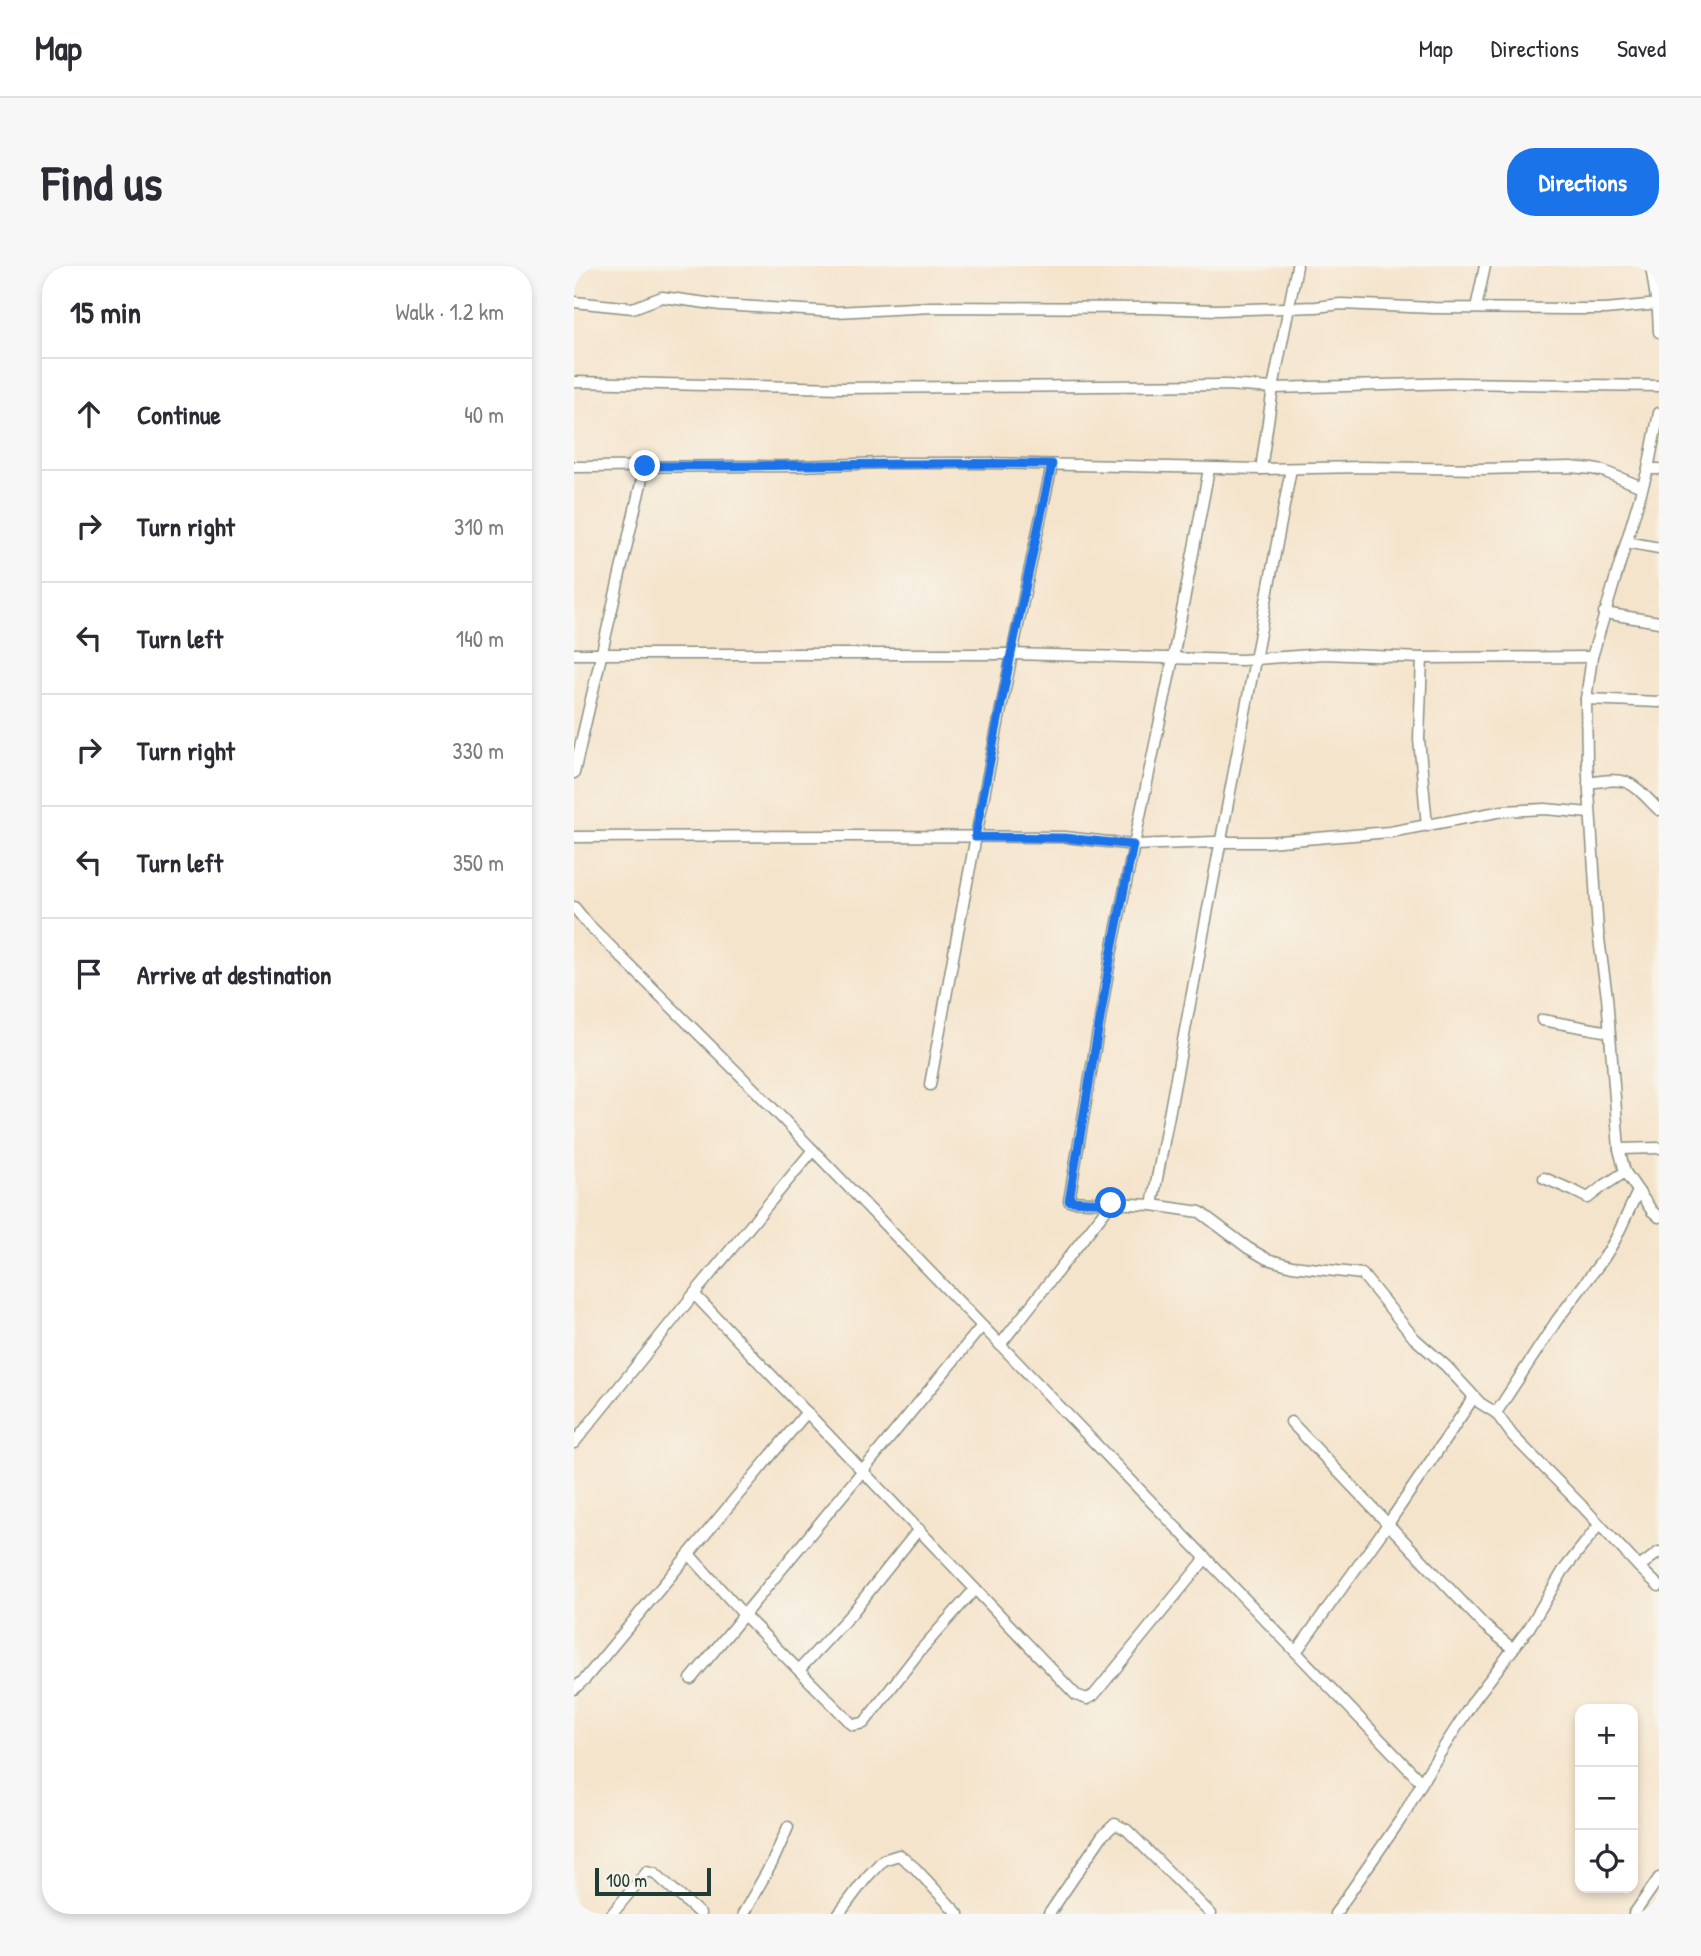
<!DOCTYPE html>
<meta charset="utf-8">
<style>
body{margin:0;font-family:"Patrick Hand",sans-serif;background:#f7f7f7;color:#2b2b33}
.controls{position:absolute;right:21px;bottom:21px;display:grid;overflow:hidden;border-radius:14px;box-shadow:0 4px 10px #0003}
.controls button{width:63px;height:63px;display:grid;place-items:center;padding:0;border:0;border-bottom:2px solid #e1e1e2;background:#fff;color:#2b2b33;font:35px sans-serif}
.scale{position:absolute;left:21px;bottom:18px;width:116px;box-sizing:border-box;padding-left:7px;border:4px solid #1f3d34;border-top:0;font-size:19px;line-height:24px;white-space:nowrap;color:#1f3d34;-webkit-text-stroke:5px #f7f3e8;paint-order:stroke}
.stop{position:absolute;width:21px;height:21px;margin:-16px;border:5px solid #1a73e8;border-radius:50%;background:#fff}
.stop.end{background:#1a73e8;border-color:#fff;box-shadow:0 2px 7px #0008}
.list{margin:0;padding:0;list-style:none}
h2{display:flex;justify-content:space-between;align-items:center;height:91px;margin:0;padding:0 28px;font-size:30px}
h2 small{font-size:23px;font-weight:400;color:#7c7c81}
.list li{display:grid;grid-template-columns:46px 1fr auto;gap:21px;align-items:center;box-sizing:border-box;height:112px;padding:0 28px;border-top:2px solid #e1e1e2}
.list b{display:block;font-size:26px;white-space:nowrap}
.list em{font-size:23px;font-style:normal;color:#7c7c81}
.icon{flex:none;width:38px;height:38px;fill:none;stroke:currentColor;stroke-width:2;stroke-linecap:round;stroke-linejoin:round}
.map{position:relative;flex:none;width:1085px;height:1648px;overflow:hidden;border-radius:28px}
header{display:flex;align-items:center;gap:42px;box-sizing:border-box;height:98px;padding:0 35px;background:#fff;border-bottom:2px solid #e1e1e2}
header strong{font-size:33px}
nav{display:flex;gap:38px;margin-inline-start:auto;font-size:24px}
.intro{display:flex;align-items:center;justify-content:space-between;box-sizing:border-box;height:168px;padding:0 42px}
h1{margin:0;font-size:49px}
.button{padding:18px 32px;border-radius:28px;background:#1a73e8;color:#fff;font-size:24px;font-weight:700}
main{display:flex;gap:42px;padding:0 42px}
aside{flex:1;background:#fff;border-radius:28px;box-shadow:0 4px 10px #0003}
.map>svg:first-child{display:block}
</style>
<header>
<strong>Map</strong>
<nav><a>Map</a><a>Directions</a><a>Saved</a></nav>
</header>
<div class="intro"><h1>Find us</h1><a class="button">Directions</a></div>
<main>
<aside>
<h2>15 min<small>Walk · 1.2 km</small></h2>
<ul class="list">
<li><svg class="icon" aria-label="ahead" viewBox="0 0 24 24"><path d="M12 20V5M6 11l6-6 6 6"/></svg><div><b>Continue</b></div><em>40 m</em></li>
<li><svg class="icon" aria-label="right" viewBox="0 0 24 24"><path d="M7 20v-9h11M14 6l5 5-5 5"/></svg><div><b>Turn right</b></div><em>310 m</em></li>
<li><svg class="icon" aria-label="left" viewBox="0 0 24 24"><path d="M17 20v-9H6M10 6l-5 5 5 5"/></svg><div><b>Turn left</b></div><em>140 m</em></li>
<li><svg class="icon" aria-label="right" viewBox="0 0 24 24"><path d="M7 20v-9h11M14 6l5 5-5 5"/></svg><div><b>Turn right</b></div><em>330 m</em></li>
<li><svg class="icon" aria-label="left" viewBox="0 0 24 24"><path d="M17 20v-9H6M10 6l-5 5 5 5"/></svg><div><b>Turn left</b></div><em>350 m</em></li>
<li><svg class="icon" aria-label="arrive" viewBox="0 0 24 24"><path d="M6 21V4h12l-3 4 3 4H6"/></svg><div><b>Arrive at destination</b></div></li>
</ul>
</aside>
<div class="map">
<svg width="1085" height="1648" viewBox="0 0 1085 1648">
<rect width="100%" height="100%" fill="#f7f3e8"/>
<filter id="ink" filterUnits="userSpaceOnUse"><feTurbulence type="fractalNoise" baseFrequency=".0143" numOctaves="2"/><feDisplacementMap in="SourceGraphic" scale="14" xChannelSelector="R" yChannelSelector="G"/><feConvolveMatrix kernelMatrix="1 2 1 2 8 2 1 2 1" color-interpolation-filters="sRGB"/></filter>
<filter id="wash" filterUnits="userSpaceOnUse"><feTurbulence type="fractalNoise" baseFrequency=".00686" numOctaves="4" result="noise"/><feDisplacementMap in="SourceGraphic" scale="28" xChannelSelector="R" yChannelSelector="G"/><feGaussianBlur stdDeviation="1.57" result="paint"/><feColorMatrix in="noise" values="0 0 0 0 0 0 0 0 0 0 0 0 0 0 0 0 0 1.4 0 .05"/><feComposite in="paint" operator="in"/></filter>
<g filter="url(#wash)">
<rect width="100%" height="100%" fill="#f5e4cc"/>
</g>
<g filter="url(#ink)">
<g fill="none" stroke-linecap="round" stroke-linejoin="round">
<defs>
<g id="minor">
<path d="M1077 0 1084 46 1085 66"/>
<path d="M0 36 59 42 88 31 147 39 262 46 358 41 574 42 643 44 742 41 767 38 859 42 993 43H1031L1085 38"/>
<path d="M902 42 911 0"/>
<path d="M0 116 269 122 652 119 699 122 883 117 1085 120"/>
<path d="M1085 147 1074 203 1018 391 1012 433 1013 494 1024 666 1033 731 1045 883 1051 906 1078 945 1085 951"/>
<path d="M0 201 224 200 311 197H412L687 203 788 201 908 203 996 201 1018 203 1029 205 1068 221"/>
<path d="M635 203 599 392 537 689 495 935 578 939 626 946 674 982 693 993 718 1000 788 1008 840 1072 872 1100 906 1137 922 1147 939 1170 1011 1243 1065 1301 1085 1320"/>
<path d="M687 203 699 122 723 0"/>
<path d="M1074 203H1085"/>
<path d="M1052 276 1085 282"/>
<path d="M1030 347 1085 356"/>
<path d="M0 388H437L668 394 750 388 848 392 1018 391"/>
<path d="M848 392 845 473 853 560"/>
<path d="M1012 433 1085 436"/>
<path d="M0 507 71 200"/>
<path d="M1014 517C1056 510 1056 515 1085 544"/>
<path d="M0 571 276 570 491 571 560 579 640 576H694L816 566 929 545 971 543 1016 547"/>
<path d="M0 641 14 658 184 827 848 1517"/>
<path d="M968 754 1035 766"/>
<path d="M356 819C393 611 433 405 478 199"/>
<path d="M1045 883 1085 882"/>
<path d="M970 912 1000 925 1014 932 1028 921 1051 906"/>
<path d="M578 939 717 203"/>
<path d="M120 1028 502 1429 513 1433 520 1429 632 1292"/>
<path d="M426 1079 537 937"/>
<path d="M922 1147 983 1054 1030 992 1041 974 1064 925"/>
<path d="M717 1156 910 1359 939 1383"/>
<path d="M0 1177 120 1028 239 884"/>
<path d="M115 1288 170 1349 279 1459 290 1457 345 1386 401 1323"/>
<path d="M1065 1301 1085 1286"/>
<path d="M722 1386 814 1258 900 1131"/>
<path d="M225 1404 278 1347 345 1263"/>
<path d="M117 1413 408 1060"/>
<path d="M0 1423 11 1413 233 1146"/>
<path d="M38 1648 73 1605 81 1607 126 1648"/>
<path d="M169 1648 198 1597 214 1561"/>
<path d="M265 1648 292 1612 309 1594 325 1589 341 1602 384 1648"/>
<path d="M475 1648 528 1570 541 1558 553 1564 637 1648"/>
<path d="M761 1648 829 1550 852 1509 900 1434 955 1362 989 1305 1025 1259"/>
<path d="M1060 1648 1085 1612"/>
</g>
</defs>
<!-- minor casing -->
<use href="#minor" stroke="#8a9080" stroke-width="13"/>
<!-- minor -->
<use href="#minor" stroke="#fff" stroke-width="10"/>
</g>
</g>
<g fill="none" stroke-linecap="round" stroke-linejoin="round" filter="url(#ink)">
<!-- route -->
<path stroke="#1a73e8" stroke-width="9" d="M71 200C207 201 342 196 478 198L437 388 401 571 491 572 559 579 537 689 495 935 537 937"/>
</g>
</svg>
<div class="controls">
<button>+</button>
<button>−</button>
<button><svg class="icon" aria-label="locate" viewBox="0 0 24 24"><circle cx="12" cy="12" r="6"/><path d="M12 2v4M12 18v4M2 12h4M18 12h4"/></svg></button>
</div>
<div class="scale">100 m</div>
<div class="stop" style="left:537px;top:937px"></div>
<div class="stop end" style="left:71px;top:200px"></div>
</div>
</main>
